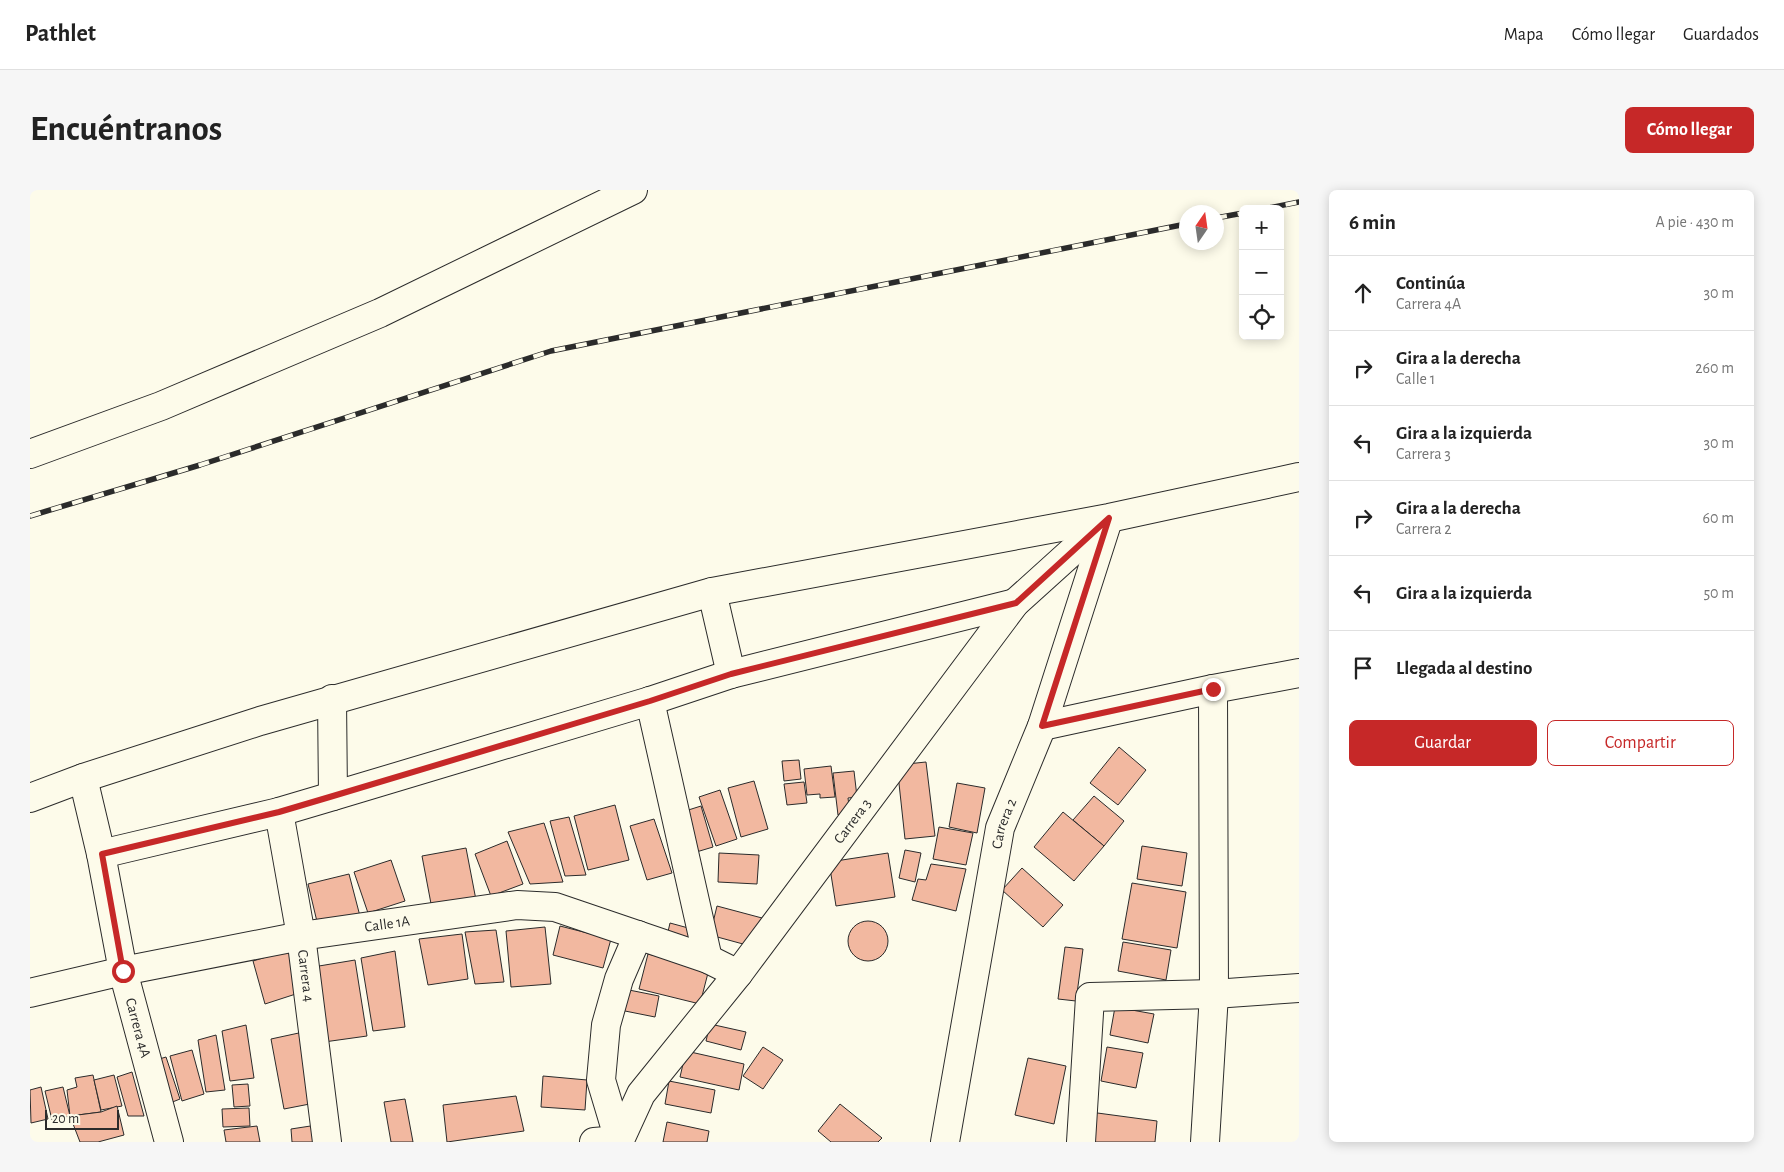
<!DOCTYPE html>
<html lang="es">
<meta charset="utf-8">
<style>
body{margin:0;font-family:"Alegreya Sans",sans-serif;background:#f6f6f6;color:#222}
.controls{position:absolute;right:15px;top:15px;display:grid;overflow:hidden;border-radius:8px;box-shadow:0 2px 12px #0003}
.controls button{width:45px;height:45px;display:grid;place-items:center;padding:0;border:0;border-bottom:1px solid #e0e0e0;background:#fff;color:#222;font:25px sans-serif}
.compass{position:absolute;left:1149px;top:15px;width:45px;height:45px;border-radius:50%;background:#fff;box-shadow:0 2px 12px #0003;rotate:13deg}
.scale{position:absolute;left:15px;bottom:12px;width:74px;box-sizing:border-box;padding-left:5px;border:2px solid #2b2b2b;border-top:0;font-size:14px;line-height:18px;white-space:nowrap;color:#2b2b2b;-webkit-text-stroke:4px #fdfbea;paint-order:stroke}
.stop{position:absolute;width:15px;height:15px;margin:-11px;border:4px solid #c62828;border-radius:50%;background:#fff}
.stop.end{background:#c62828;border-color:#fff;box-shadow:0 1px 5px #0008}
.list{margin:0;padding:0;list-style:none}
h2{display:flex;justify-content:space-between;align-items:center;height:65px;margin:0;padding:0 20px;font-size:21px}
h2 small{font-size:16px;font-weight:400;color:#767676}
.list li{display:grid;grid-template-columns:32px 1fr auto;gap:15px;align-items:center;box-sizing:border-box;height:75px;padding:0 20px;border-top:1px solid #e0e0e0}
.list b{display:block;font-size:19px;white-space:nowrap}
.list p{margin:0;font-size:16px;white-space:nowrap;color:#767676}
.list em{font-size:16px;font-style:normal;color:#767676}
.actions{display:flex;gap:10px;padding:15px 20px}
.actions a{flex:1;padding:11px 0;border:1px solid #c62828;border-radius:8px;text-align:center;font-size:18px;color:#c62828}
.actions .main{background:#c62828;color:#fff}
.icon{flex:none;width:28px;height:28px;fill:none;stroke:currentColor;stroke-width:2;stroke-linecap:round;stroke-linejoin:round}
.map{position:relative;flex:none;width:1269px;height:952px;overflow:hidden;border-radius:8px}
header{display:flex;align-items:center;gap:30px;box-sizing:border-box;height:70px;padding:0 25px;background:#fff;border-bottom:1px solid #e0e0e0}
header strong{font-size:24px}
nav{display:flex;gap:28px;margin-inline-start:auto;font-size:18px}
.intro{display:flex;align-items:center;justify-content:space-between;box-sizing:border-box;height:120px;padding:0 30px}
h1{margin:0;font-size:35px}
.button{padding:12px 22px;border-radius:8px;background:#c62828;color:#fff;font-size:18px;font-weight:700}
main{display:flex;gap:30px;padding:0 30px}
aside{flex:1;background:#fff;border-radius:8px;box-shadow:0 2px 12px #0003}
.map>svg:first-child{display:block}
</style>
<header>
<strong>Pathlet</strong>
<nav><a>Mapa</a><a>Cómo llegar</a><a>Guardados</a></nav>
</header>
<div class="intro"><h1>Encuéntranos</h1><a class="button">Cómo llegar</a></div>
<main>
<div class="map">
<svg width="1269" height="952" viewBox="0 0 1269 952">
<rect width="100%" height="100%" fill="#fdfbea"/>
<!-- building -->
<g fill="#f2b8a0" stroke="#2b2b2b">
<path d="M1089 557 1116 580 1088 615 1060 593Z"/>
<path d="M769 570 771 589 754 591 752 571Z"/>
<path d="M896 572 905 646 875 649 867 575Z"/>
<path d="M801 576 805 607 790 608V604L777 605 774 579Z"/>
<path d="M824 581 827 607 818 608 820 624 808 625 803 583Z"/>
<path d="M724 591 738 639 711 647 698 598Z"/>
<path d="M774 592 777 613 757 615 754 594Z"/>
<path d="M927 593 955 598 947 643 919 637Z"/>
<path d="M690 600 707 649 686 656 669 607Z"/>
<path d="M1064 606 1094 631 1074 656 1043 630Z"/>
<path d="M585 615 599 670 558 680 544 626Z"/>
<path d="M671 616 683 657 663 663 652 622Z"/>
<path d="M1033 622 1074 656 1044 691 1004 657Z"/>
<path d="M539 627 556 685 535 686 520 631Z"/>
<path d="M624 629 642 683 617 690 600 636Z"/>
<path d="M514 633 533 692 500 694 478 642Z"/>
<path d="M909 637 943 643 936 675 903 669Z"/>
<path d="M477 651 493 694 461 706 445 664Z"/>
<path d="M1112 656 1157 663 1152 696 1107 689Z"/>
<path d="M436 658 446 710 402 719 392 666Z"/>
<path d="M875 660 891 663 885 692 869 688Z"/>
<path d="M689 663 729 665 727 694 688 692Z"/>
<path d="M858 663 865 707 806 716 799 672Z"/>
<path d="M361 670 375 711 338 723 324 682Z"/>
<path d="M901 674 936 679 926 721 882 710 888 689 896 690Z"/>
<path d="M992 678 1033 715 1013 737 972 700Z"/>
<path d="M319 684 331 730 289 740 278 694Z"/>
<path d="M1102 693 1156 702 1147 758 1092 749Z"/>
<path d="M687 716 732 728 724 757 680 745Z"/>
<circle cx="838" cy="751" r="20"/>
<path d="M640 733 662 739 659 751 637 746Z"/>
<path d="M530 736 581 749 573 778 523 765Z"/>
<path d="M515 737 521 794 481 797 476 741Z"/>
<path d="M466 740 474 792 445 794 435 742Z"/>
<path d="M432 744 438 789 398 795 389 749Z"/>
<path d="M1093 752 1141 760 1136 790 1088 781Z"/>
<path d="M1035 757 1053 759 1046 811 1028 809Z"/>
<path d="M263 759 275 801 235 814 223 771Z"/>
<path d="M365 761 375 837 343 841 331 768Z"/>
<path d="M618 764 679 779 670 814 609 799Z"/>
<path d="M325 770 337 846 294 852 283 777Z"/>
<path d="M589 798 629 806 625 827 585 819Z"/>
<path d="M1085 817 1124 824 1118 853 1080 845Z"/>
<path d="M680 834 716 842 711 860 676 851Z"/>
<path d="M216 835 224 888 200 891 192 841Z"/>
<path d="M278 841 290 912 254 919 241 849Z"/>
<path d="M186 845 195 900 176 902 168 850Z"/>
<path d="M733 857 753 870 733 899 713 886Z"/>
<path d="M1077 857 1113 863 1106 898 1071 891Z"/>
<path d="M162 860 174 904 152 911 140 866Z"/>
<path d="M656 861 714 874 709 900 650 887Z"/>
<path d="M136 867 150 909 140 913 126 870Z"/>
<path d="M998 868 1036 876 1024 934 985 925Z"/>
<path d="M102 882 114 926H98L87 887Z"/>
<path d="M63 885 71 922 40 926 37 900 47 897 45 888Z"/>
<path d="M84 885 92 916 71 920 64 890Z"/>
<path d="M513 886 557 890 555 920 511 917Z"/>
<path d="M639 891 685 900 681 923 635 914Z"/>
<path d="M218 894 220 916 204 917 202 895Z"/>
<path d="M11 897 18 929 1 933 0 900Z"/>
<path d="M33 897 40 926 22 930 15 901Z"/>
<path d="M486 906 494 941 417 952 413 915Z"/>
<path d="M375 909 383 952H361L354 912Z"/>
<path d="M810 914 852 948 848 952H801L788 941Z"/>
<path d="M87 916 94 945 68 952H50L40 926 71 922Z"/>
<path d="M219 918 220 936 193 937 192 919Z"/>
<path d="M1060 922 1127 931 1125 952H1056Z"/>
<path d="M637 932 679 941 677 952H633Z"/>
<path d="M287 935 290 952H262L261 939Z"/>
<path d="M227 936 230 952H196L194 940Z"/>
</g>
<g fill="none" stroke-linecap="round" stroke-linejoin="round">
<defs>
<g id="minor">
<path d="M0 264 131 216 350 123 603 0"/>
<path d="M682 402 701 484"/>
<path d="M302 509 303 606"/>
<path d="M620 511 678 769"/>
<path d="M1012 536 1183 499 1269 483"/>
<path id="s1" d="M53 588 71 664 93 781 139 952"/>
<path d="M0 608 53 588 230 531 682 402 1079 328 1269 287"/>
<path id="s2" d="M249 622 271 746 297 952"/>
<path d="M71 664 249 622 303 606 620 511 701 484 985 413"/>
<path id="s3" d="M0 803 93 781 271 746 487 715 525 717 678 769 708 784"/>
<path d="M564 952 589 950 571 890 576 835 589 789 608 745"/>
<path id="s4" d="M589 952 611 904 708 784 985 413 1078 329"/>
<path id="s5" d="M915 952 970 638 1012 536 1078 330"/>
<path d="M1051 952 1060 807 1184 804 1269 798"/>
<path d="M1175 952 1184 804 1183 499"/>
</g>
</defs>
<!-- minor casing -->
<use href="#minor" stroke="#2b2b2b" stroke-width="30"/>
<!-- minor -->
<use href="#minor" stroke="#fdfbea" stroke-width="28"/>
<defs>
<g id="rail">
<path d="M1234 19 1269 12"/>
<path d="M1186 28 1213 23"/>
<path d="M0 326 170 275 521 161 1156 34"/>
</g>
</defs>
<!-- rail casing -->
<use href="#rail" stroke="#2b2b2b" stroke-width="5.5"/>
<!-- rail -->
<use href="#rail" stroke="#fdfbea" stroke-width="4" stroke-dasharray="11" stroke-linecap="butt"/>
</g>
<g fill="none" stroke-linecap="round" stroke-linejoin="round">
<!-- route -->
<path stroke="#c62828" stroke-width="6" d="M93 781 72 664 249 622 303 606 620 511 701 484 986 413 1079 328 1012 536 1183 499"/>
</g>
<g text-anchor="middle" stroke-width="4" stroke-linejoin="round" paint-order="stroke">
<!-- street labels -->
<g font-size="15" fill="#2b2b2b" stroke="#fdfbea">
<text dy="5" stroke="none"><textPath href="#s4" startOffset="398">Carrera 3</textPath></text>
<text dy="5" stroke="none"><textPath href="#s5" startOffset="324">Carrera 2</textPath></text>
<text dy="5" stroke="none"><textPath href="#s3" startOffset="364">Calle 1A</textPath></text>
<text dy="5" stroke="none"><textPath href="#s2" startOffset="166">Carrera 4</textPath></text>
<text dy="5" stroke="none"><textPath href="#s1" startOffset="256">Carrera 4A</textPath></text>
</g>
</g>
</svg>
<div class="controls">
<button>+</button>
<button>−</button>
<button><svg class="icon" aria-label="locate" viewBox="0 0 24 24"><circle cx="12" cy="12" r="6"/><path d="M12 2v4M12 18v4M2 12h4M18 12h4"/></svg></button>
</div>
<svg class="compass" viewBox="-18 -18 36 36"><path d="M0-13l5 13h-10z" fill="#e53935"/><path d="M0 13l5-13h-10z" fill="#767676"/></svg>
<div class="scale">20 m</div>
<div class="stop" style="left:93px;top:781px"></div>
<div class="stop end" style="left:1183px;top:499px"></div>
</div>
<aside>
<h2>6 min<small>A pie · 430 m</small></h2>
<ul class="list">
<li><svg class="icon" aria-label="ahead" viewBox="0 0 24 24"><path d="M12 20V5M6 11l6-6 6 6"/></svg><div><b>Continúa</b><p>Carrera 4A</p></div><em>30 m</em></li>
<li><svg class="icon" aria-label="right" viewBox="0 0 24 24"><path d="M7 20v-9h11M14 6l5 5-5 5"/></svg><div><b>Gira a la derecha</b><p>Calle 1</p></div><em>260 m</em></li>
<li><svg class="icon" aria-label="left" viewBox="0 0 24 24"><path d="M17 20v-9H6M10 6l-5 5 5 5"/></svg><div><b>Gira a la izquierda</b><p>Carrera 3</p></div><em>30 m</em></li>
<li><svg class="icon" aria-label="right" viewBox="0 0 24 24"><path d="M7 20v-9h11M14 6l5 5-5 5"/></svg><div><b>Gira a la derecha</b><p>Carrera 2</p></div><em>60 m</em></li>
<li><svg class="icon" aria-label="left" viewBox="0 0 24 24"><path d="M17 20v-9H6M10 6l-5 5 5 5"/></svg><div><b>Gira a la izquierda</b></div><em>50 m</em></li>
<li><svg class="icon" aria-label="arrive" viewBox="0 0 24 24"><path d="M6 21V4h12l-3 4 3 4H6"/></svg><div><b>Llegada al destino</b></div></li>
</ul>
<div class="actions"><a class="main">Guardar</a><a>Compartir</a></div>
</aside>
</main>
